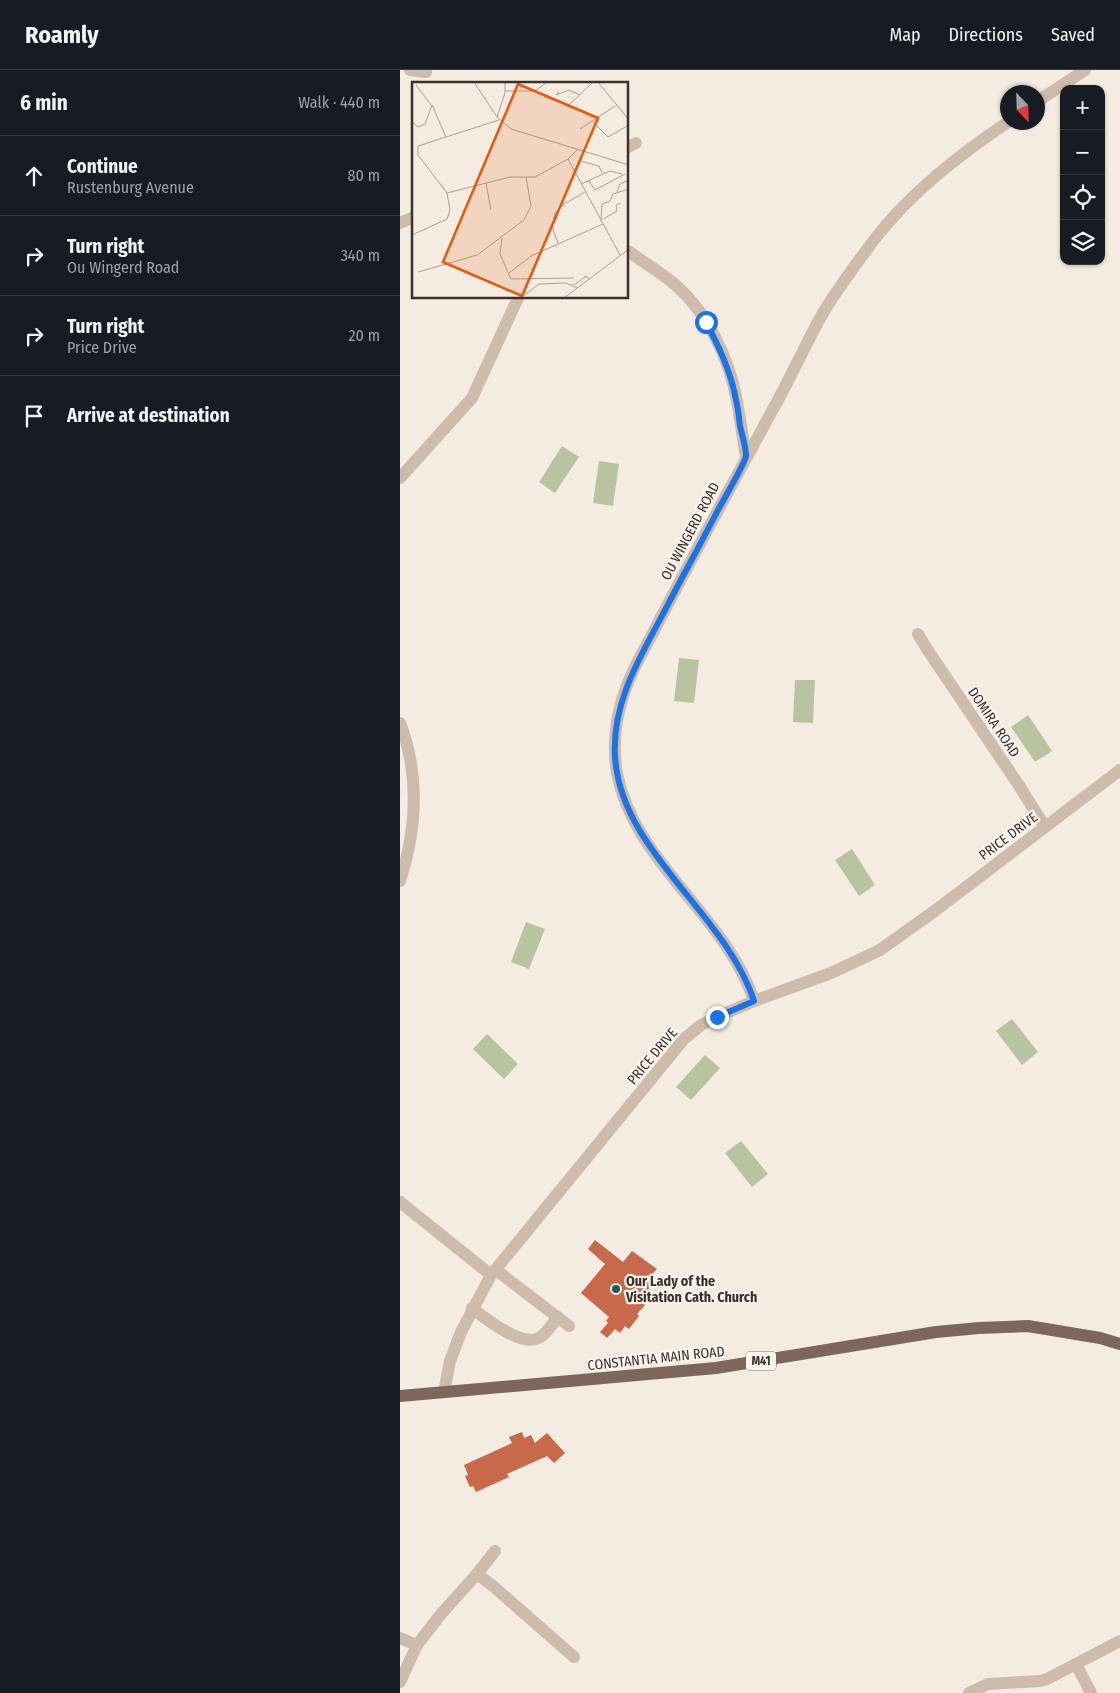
<!DOCTYPE html>
<meta charset="utf-8">
<style>
body{margin:0;font-family:"Fira Sans Condensed",sans-serif;background:#20242c;color:#f1f3f6}
.controls{position:absolute;right:15px;top:15px;display:grid;overflow:hidden;border-radius:10px;box-shadow:0 1px 4px #0004}
.controls button{width:45px;height:45px;display:grid;place-items:center;padding:0;border:0;border-bottom:1px solid #363941;background:#171b24;color:#f1f3f6;font:25px sans-serif}
.compass{position:absolute;left:600px;top:15px;width:45px;height:45px;border-radius:50%;background:#171b24;box-shadow:0 1px 4px #0004;rotate:157deg}
.stop{position:absolute;width:15px;height:15px;margin:-11px;border:4px solid #1a73e8;border-radius:50%;background:#fff}
.stop.end{background:#1a73e8;border-color:#fff;box-shadow:0 1px 5px #0008}
.list{margin:0;padding:0;list-style:none}
h2{display:flex;justify-content:space-between;align-items:center;height:65px;margin:0;padding:0 20px;font-size:21px}
h2 small{font-size:16px;font-weight:400;color:#9ea1a6}
.list li{display:grid;grid-template-columns:32px 1fr auto;gap:15px;align-items:center;box-sizing:border-box;height:80px;padding:0 20px;border-top:1px solid #363941}
.list b{display:block;font-size:19px;white-space:nowrap}
.list p{margin:0;font-size:16px;white-space:nowrap;color:#9ea1a6}
.list em{font-size:16px;font-style:normal;color:#9ea1a6}
.icon{flex:none;width:28px;height:28px;fill:none;stroke:currentColor;stroke-width:2;stroke-linecap:round;stroke-linejoin:round}
.map{position:relative;flex:none;width:720px;height:1623px;overflow:hidden}
header{display:flex;align-items:center;gap:30px;box-sizing:border-box;height:70px;padding:0 25px;background:#171b24;border-bottom:1px solid #363941}
header strong{font-size:24px}
nav{display:flex;gap:28px;margin-inline-start:auto;font-size:18px}
main{display:flex}
aside{flex:1;background:#171b24}
.map>svg:first-child{display:block}
</style>
<header>
<strong>Roamly</strong>
<nav><a>Map</a><a>Directions</a><a>Saved</a></nav>
</header>
<main>
<aside>
<h2>6 min<small>Walk · 440 m</small></h2>
<ul class="list">
<li><svg class="icon" aria-label="ahead" viewBox="0 0 24 24"><path d="M12 20V5M6 11l6-6 6 6"/></svg><div><b>Continue</b><p>Rustenburg Avenue</p></div><em>80 m</em></li>
<li><svg class="icon" aria-label="right" viewBox="0 0 24 24"><path d="M7 20v-9h11M14 6l5 5-5 5"/></svg><div><b>Turn right</b><p>Ou Wingerd Road</p></div><em>340 m</em></li>
<li><svg class="icon" aria-label="right" viewBox="0 0 24 24"><path d="M7 20v-9h11M14 6l5 5-5 5"/></svg><div><b>Turn right</b><p>Price Drive</p></div><em>20 m</em></li>
<li><svg class="icon" aria-label="arrive" viewBox="0 0 24 24"><path d="M6 21V4h12l-3 4 3 4H6"/></svg><div><b>Arrive at destination</b></div></li>
</ul>
</aside>
<div class="map">
<svg width="720" height="1623" viewBox="0 0 720 1623">
<rect width="100%" height="100%" fill="#f4ebe1"/>
<!-- green -->
<g fill="#b8c4a0">
<path d="M162 376 179 387 155 423 139 412Z"/>
<path d="M199 391 219 394 213 436 193 433Z"/>
<path d="M279 588 299 590 294 633 274 631Z"/>
<path d="M395 610H415L413 653 393 652Z"/>
<path d="M628 645 652 681 635 692 611 657Z"/>
<path d="M452 779 475 815 459 826 435 790Z"/>
<path d="M126 852 145 859 129 899 111 892Z"/>
<path d="M612 949 638 982 622 995 596 961Z"/>
<path d="M87 964 118 994 104 1009 73 979Z"/>
<path d="M305 985 320 998 291 1030 276 1017Z"/>
<path d="M341 1071 368 1104 352 1117 325 1083Z"/>
</g>
<!-- building -->
<g fill="#c8694b">
<path d="M195 1170 223 1192 232 1181 257 1199 252 1204 255 1206 248 1214 251 1216 247 1221 253 1226 237 1244 239 1246 229 1259 225 1256 220 1263 215 1259 207 1268 200 1262 208 1253 206 1251 209 1247 181 1223 205 1194 188 1179Z"/>
<path d="M122 1362 124 1368 131 1365 135 1373 147 1363 165 1383 154 1393 147 1386 107 1404 109 1407 76 1422 73 1416 70 1417 65 1406 68 1405 64 1395 112 1373 109 1367Z"/>
</g>
<g fill="none" stroke-linecap="round" stroke-linejoin="round">
<!-- minor -->
<g stroke="#cdbbac" stroke-width="12">
<path d="M10 0 26 2"/>
<path d="M638 31 685 0"/>
<path d="M228 77 236 73"/>
<path d="M0 153 14 147"/>
<path d="M228 181C242 191 258 201 272 212 306 240 329 287 337 331 340 349 343 368 346 387"/>
<path d="M0 408 72 328 118 228"/>
<path d="M518 564 527 579 618 714 645 757"/>
<path d="M0 653C20 705 17 758 0 811"/>
<path d="M354 931C326 845 234 793 217 703 213 679 215 653 222 630 229 605 243 582 255 559 273 524 291 491 309 457 330 418 351 380 372 341 390 309 405 275 423 243 438 218 456 194 474 170 510 123 559 85 608 52"/>
<path d="M0 1132 91 1205"/>
<path d="M96 1200 169 1256"/>
<path d="M72 1238C86 1249 121 1277 139 1268 147 1263 152 1254 158 1247"/>
<path d="M44 1322 50 1291 61 1262 91 1205 284 969 301 955 317 947 354 931 431 903 480 880 536 840 720 700"/>
<path d="M77 1504 93 1516 174 1587"/>
<path d="M0 1568 17 1575"/>
<path d="M676 1594 691 1623"/>
<path d="M0 1612 17 1575 41 1544 77 1504 95 1481"/>
<path d="M569 1623 588 1614 640 1611 647 1609 720 1571"/>
</g>
<!-- major -->
<path stroke="#7d675c" stroke-width="12" d="M0 1326 316 1298 536 1262 579 1258 628 1256 700 1268 720 1274"/>
</g>
<g fill="none" stroke-linecap="round" stroke-linejoin="round">
<!-- route -->
<path stroke="#1a73e8" stroke-width="6" d="M306 252C319 277 331 302 336 330 338 338 339 347 340 356 342 365 346 377 346 386 345 393 323 431 318 440 300 475 281 509 263 544 239 589 212 633 215 686 220 781 325 842 354 931L317 947"/>
</g>
<!-- markers -->
<circle fill="#1f5a5e" stroke="#fbf5ee" stroke-width="2" cx="216" cy="1219" r="5"/>
<g text-anchor="middle" stroke-width="4.5" stroke-linejoin="round" paint-order="stroke">
<!-- shield labels -->
<rect fill="#fbf5ee" stroke="#756b66" stroke-width="1" x="346" y="1281.5" width="30" height="19" rx="4"/>
<g font-size="12" font-weight="bold" fill="#3b302b">
<text x="361" y="1295">M41</text>
</g>
<!-- street labels -->
<g font-size="14" fill="#3b302b" stroke="#fbf5ee">
<text transform="translate(290 461) rotate(-62)" y="5">OU WINGERD ROAD</text>
<text transform="translate(594 652) rotate(56)" y="5">DOMIRA ROAD</text>
<text transform="translate(608 766) rotate(-37)" y="5">PRICE DRIVE</text>
<text transform="translate(252 986) rotate(-50)" y="5">PRICE DRIVE</text>
<text transform="translate(256 1288) rotate(-6)" y="5">CONSTANTIA MAIN ROAD</text>
</g>
<!-- poi labels -->
<g font-size="14" font-weight="bold" fill="#3b302b" stroke="#fbf5ee" text-anchor="start">
<text x="226" y="1216">Our Lady of the<tspan x="226" dy="16">Visitation Cath. Church</tspan></text>
</g>
</g>
<!-- overview -->
<g transform="translate(12 12)">
<rect width="216" height="216" fill="#f4ebe1"/>
<path fill="none" stroke="#aaa098" stroke-width="1" d="M62 0 85 35 99 47 217 83M186 0 217 38M4 3 19 23M93 9H123L135 0M147 10 144 13 157 8 168 13M157 23 181 0M85 35 93 11V0M181 40 196 55 217 43M1 41 6 45 13 42 20 23 34 55M168 47 203 24M156 77 208 173M168 79 187 84 190 91M176 98 183 108 213 92M74 101 79 128M169 102 198 89 210 92M205 110 208 102 217 98M35 111 98 95H123L156 77 166 67M191 137 205 129 204 123 209 121M189 139 190 122 198 119 201 112 217 107M0 153 35 137 38 128 35 111 6 73V64L87 38M90 156 88 172 99 197 162 196M146 161 140 145 143 131 152 122 173 110M6 190 65 173 112 138 119 124 114 95M97 191 119 174 191 142M162 203 174 194 177 197M107 213 111 214 127 202 154 201 165 206M152 216 217 167"/>
<path fill="#e8590c" fill-opacity="0.15" stroke="#e8590c" stroke-width="2.5" d="M106 2 186 36 110 214 31 180Z"/>
<rect width="216" height="216" fill="none" stroke="#3b302b" stroke-width="2.5"/>
</g>
</svg>
<div class="controls">
<button>+</button>
<button>−</button>
<button><svg class="icon" aria-label="locate" viewBox="0 0 24 24"><circle cx="12" cy="12" r="6"/><path d="M12 2v4M12 18v4M2 12h4M18 12h4"/></svg></button>
<button><svg class="icon" aria-label="layers" viewBox="0 0 24 24"><path d="M12 4l9 5-9 5-9-5zM3 14l9 5 9-5"/></svg></button>
</div>
<svg class="compass" viewBox="-18 -18 36 36"><path d="M0-13l5 13h-10z" fill="#e53935"/><path d="M0 13l5-13h-10z" fill="#9ea1a6"/></svg>
<div class="stop" style="left:306px;top:252px"></div>
<div class="stop end" style="left:317px;top:947px"></div>
</div>
</main>
